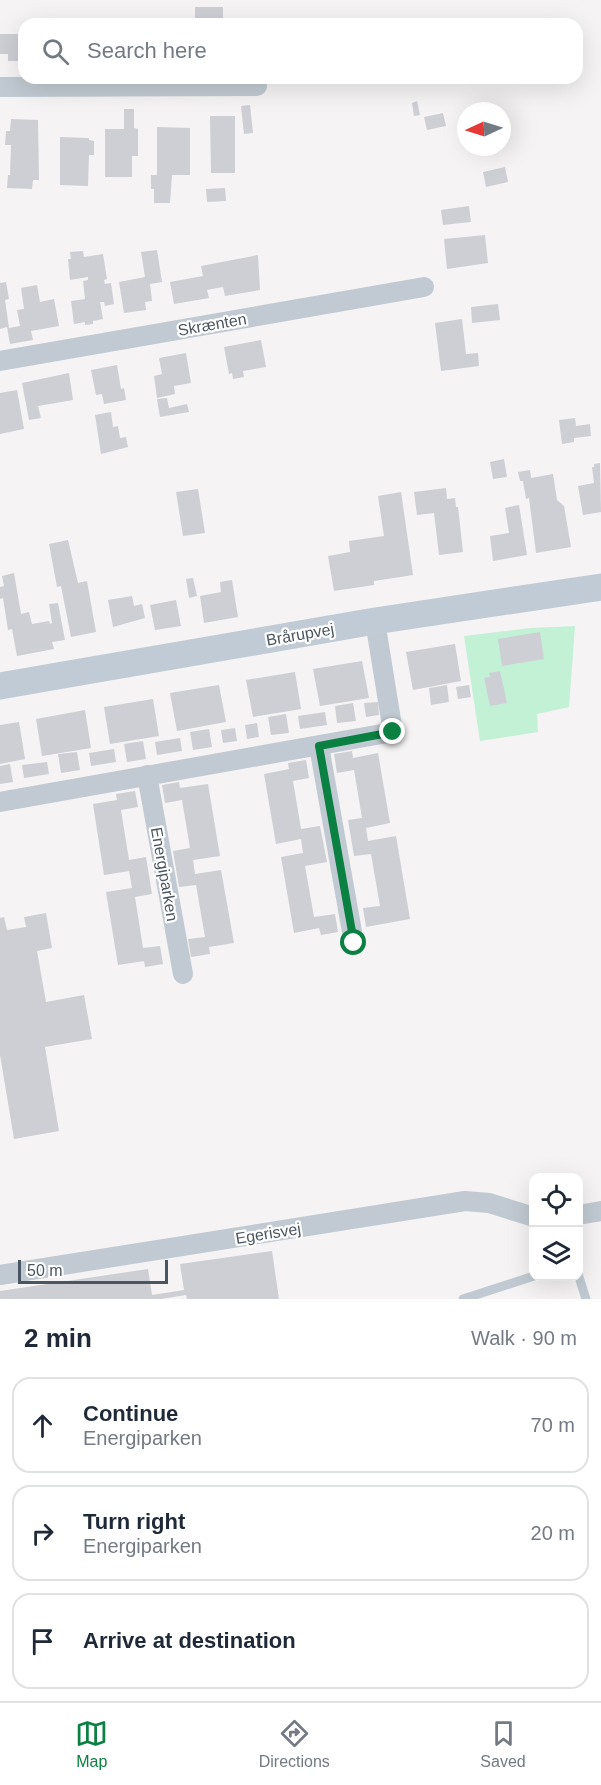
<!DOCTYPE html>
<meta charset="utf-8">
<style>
body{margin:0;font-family:Arial,sans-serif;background:#f6f6f7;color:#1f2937}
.controls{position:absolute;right:18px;bottom:18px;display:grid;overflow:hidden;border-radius:12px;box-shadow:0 6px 24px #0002}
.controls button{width:54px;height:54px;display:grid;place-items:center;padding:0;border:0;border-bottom:2px solid #e0e1e3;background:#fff;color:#1f2937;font:30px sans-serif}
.compass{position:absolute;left:457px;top:102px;width:54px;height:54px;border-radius:50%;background:#fff;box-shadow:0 6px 24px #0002;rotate:266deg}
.scale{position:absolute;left:18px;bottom:15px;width:150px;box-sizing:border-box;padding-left:6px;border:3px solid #4a5661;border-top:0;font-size:16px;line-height:21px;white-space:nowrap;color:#4a5661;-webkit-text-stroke:4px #fff;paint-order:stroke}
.stop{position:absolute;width:18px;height:18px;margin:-14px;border:4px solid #0b8043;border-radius:50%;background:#fff}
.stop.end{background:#0b8043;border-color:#fff;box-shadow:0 2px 6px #0008}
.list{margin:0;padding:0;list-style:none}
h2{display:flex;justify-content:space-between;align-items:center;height:78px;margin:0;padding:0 24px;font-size:26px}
h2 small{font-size:20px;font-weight:400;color:#747a83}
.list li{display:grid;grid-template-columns:39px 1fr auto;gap:18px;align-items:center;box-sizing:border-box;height:96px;margin:0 12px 12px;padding:0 12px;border:2px solid #e0e1e3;border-radius:18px}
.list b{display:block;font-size:22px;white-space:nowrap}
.list p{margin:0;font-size:20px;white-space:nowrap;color:#747a83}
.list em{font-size:20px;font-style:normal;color:#747a83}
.icon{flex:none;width:33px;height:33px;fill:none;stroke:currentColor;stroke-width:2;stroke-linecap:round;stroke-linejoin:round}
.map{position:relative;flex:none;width:601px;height:1299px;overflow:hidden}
.search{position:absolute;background:#fff;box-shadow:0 6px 24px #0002;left:18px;right:18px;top:18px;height:66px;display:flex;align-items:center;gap:15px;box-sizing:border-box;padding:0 21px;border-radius:18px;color:#747a83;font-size:22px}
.sheet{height:402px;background:#fff}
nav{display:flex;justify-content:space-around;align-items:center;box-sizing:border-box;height:84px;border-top:2px solid #e0e1e3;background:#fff;font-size:16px;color:#747a83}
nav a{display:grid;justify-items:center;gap:3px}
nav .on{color:#0b8043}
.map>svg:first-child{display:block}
</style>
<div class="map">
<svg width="601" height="1299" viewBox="0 0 601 1299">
<rect width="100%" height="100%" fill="#f5f3f3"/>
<!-- green -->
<path fill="#c3f1d5" d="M575 626 569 707 537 714 538 732 480 741 464 636 531 628Z"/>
<!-- building -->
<g fill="#cdcfd5">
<rect x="195" y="7" width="28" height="17"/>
<rect x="242" y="20" width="10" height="4"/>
<path d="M0 34H24V61H8V54H0Z"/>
<path d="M417 101 420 115 414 116 412 103Z"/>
<path d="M250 105 253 133 244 134 241 106Z"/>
<path d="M124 109H134V128L138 129V156H132V177H105V129H124Z"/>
<path d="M443 113 446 126 427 130 424 117Z"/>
<path d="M210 116H235V173H211Z"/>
<path d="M11 119 38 120 39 180H33L32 189 7 188 8 175H10L11 145H5L6 131H10Z"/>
<path d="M157 127 190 128V175H172L170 203H154V189H151V175H157Z"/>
<path d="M60 137 89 138V140L94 141V155H89L88 186 60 185Z"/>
<path d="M505 167 508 182 486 187 483 172Z"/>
<path d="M225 188 226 201 207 202 206 189Z"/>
<path d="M469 206 471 222 443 225 441 210Z"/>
<path d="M485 235 488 263 447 269 444 239Z"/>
<path d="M157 250 162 282 150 284 152 301 145 302 146 310 124 313 119 282 145 277 141 252Z"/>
<path d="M83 251 84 257 103 254 107 279 104 280 105 284 111 283 114 304 105 306 104 302H100L103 319 93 321V324L85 325V322L74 324 71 301 85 299 83 281 88 280V277L70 280 68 259H71L70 252Z"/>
<path d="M258 255 260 290 225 296 223 287 207 290 209 298 174 304 170 282 203 276 201 266Z"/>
<path d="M6 282 9 299 5 300 9 328 20 326 17 310 24 309 21 288 37 285 40 302 54 299 59 326 31 331 33 340 10 344 7 327 0 329V283Z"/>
<path d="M498 304 500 320 472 323 471 307Z"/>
<path d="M462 319 466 354 478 353 479 366 441 371 435 323Z"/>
<path d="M261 340 266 367 243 371 244 377 233 379 232 373 229 374 224 347Z"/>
<path d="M186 353 191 383 174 386 175 394 157 398 154 376 162 374 159 358Z"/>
<path d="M117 365 121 389 124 388 126 400 104 404 102 394 96 395 91 370Z"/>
<path d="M69 373 73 400 38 406 41 418 29 420 22 383Z"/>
<path d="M17 390 24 429 0 434V393Z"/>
<path d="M167 398 169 408 187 404 189 412 160 417 157 399Z"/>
<path d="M111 412 113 427 118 426 120 438 126 437 128 447 101 454 95 415Z"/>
<path d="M575 418 576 426 590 424 591 436 574 438V442L562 444 559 420Z"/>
<path d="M504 459 507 477 493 479 490 462Z"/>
<path d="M600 463 601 512 583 515 578 486 594 483 592 467H594V464Z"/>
<path d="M530 470 531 478 553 474 557 500 564 506 571 547 536 553 529 498 526 499 523 481H520L518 472Z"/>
<path d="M446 488 447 499 455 498 456 507H458L463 552 439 555 434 513 417 515 414 492Z"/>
<path d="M198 489 205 533 183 536 176 492Z"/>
<path d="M401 492 413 575 374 581V585L334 591 328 556 350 552 349 541 384 536 378 496Z"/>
<path d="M519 505 527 555 493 561 490 536 509 533 505 508Z"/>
<path d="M68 540 78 583 87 581 96 632 71 637 61 586 57 587 49 544Z"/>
<path d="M14 573 21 614 29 612 32 624 49 621 50 624 52 623 49 604 58 603 65 640 52 642 54 649 17 656 12 629 8 630 3 598 0 599V587L4 586 2 576Z"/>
<path d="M193 578 197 596 189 598 186 579Z"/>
<path d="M232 580 238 617 204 623 200 596 221 592 220 582Z"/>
<path d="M132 596 134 606 142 604 145 618 113 627 108 600Z"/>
<path d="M176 600 181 626 155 630 150 605Z"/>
<path d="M540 632 544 659 502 666 498 639Z"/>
<path d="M455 644 461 681 413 690 406 652Z"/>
<path d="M362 661 369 698 320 706 313 669Z"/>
<path d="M500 671 507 703 490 706 484 678 490 677 489 673Z"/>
<path d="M295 672 301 709 253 717 246 680Z"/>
<path d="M219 685 226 722 177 731 170 693Z"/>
<path d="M447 685 449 702 431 705 429 688Z"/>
<path d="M469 685 471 697 458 699 456 687Z"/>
<path d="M153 699 159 736 110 744 104 707Z"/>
<path d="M378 702 379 715 366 717 364 703Z"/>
<path d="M353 703 356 721 337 723 335 706Z"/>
<path d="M85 710 91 748 42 756 36 719Z"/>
<path d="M325 712 327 725 300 729 298 716Z"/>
<path d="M286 714 289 733 271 735 268 717Z"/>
<path d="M19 722 25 759 0 764V725Z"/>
<path d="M257 723 259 737 247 739 245 725Z"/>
<path d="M235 728 237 741 223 743 221 730Z"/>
<path d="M209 729 212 747 193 750 190 732Z"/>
<path d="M180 738 182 751 157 755 155 742Z"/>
<path d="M143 741 146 759 127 762 124 744Z"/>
<path d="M114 749 116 762 91 766 89 753Z"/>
<path d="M352 751 353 758 378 753 390 823 366 828 368 841 396 836 410 919 366 927 363 908 380 906 371 854 354 856 348 820 362 818 354 770 337 773 334 754Z"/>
<path d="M77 752 80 770 61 773 58 754Z"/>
<path d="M306 760 309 778 293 781 301 829 320 826 327 862 305 866 314 917 335 914 338 932 321 935 319 928 294 933 281 857 303 853 301 839 276 844 264 774 289 769 288 763Z"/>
<path d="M47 762 49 774 24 778 22 765Z"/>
<path d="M10 764 13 782 0 784V766Z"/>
<path d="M179 782 180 788 208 784 220 856 193 860 195 874 221 870 234 943 209 947 210 954 191 957 188 939 205 937 196 885 179 887 173 851 190 848 182 800 165 803 162 785Z"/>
<path d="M135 791 138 807 121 810 129 860 146 857 152 894 135 897 143 948 160 946 163 964 145 967 144 961 118 965 106 892 132 888 129 871 104 875 93 804 117 800 116 794Z"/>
<path d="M46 913 52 948 37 951 46 1002 84 995 92 1039 45 1047 59 1131 14 1139 0 1055V918L4 917 7 930 26 927 24 917Z"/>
<path d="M272 1251 279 1299H187L186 1295 161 1299H0V1291L148 1269 152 1295 184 1290 180 1264Z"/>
</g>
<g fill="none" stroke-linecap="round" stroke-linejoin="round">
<!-- lane -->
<g stroke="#c1cad2" stroke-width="9">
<path d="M578 1274 586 1299"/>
<path d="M463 1299 534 1276"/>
</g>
<!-- street -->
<g stroke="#c1cad2" stroke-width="20">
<path d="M0 87 257 86"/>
<path d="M0 361 424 287"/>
<path d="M319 746 354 943"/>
<path d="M147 775 183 974"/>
<path d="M0 802 393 732 375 621"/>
<path d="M578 1215 601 1211"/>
<path d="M0 1275 465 1201 489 1203 534 1217"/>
</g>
<!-- secondary -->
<path stroke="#c1cbd6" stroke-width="27" d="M0 686 375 621 601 587"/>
</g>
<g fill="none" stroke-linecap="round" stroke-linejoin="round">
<!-- route -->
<path stroke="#0b8043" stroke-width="8" d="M354 943 319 746 393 732"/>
</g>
<g text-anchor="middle" stroke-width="4.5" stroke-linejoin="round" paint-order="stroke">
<!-- street labels -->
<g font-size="16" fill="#4a5661" stroke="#fff">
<text transform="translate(212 324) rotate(-10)" y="6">Skrænten</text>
<text transform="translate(300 634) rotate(-10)" y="6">Brårupvej</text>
<text transform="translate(165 874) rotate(80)" y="6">Energiparken</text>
<text transform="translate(268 1233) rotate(-9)" y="6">Egerisvej</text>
</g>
</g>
</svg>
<div class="controls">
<button><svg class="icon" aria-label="locate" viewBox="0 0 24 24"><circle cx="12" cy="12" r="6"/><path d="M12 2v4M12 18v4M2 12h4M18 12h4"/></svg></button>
<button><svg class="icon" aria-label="layers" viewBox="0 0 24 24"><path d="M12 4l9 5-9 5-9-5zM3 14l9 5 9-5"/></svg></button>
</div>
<svg class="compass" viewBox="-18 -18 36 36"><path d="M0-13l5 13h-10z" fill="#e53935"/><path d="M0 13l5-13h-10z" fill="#747a83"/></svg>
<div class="scale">50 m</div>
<div class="stop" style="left:354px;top:943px"></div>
<div class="stop end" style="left:393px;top:732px"></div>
<div class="search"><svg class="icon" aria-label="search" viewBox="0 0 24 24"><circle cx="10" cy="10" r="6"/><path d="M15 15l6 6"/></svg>Search here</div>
</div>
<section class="sheet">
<h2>2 min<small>Walk · 90 m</small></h2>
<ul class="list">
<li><svg class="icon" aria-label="ahead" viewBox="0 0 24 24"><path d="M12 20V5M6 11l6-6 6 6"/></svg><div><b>Continue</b><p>Energiparken</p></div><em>70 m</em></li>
<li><svg class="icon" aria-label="right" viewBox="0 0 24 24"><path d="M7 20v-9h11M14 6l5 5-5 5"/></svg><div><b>Turn right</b><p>Energiparken</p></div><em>20 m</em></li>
<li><svg class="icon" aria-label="arrive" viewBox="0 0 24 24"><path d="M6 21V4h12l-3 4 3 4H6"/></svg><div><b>Arrive at destination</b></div></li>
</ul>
</section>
<nav>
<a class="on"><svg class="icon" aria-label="map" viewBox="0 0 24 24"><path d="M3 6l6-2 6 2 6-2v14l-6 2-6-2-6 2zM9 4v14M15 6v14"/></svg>Map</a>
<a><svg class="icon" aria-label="directions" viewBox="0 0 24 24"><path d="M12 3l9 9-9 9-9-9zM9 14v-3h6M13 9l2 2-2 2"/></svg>Directions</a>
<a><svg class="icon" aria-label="saved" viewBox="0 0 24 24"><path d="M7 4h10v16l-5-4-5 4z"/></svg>Saved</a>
</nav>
